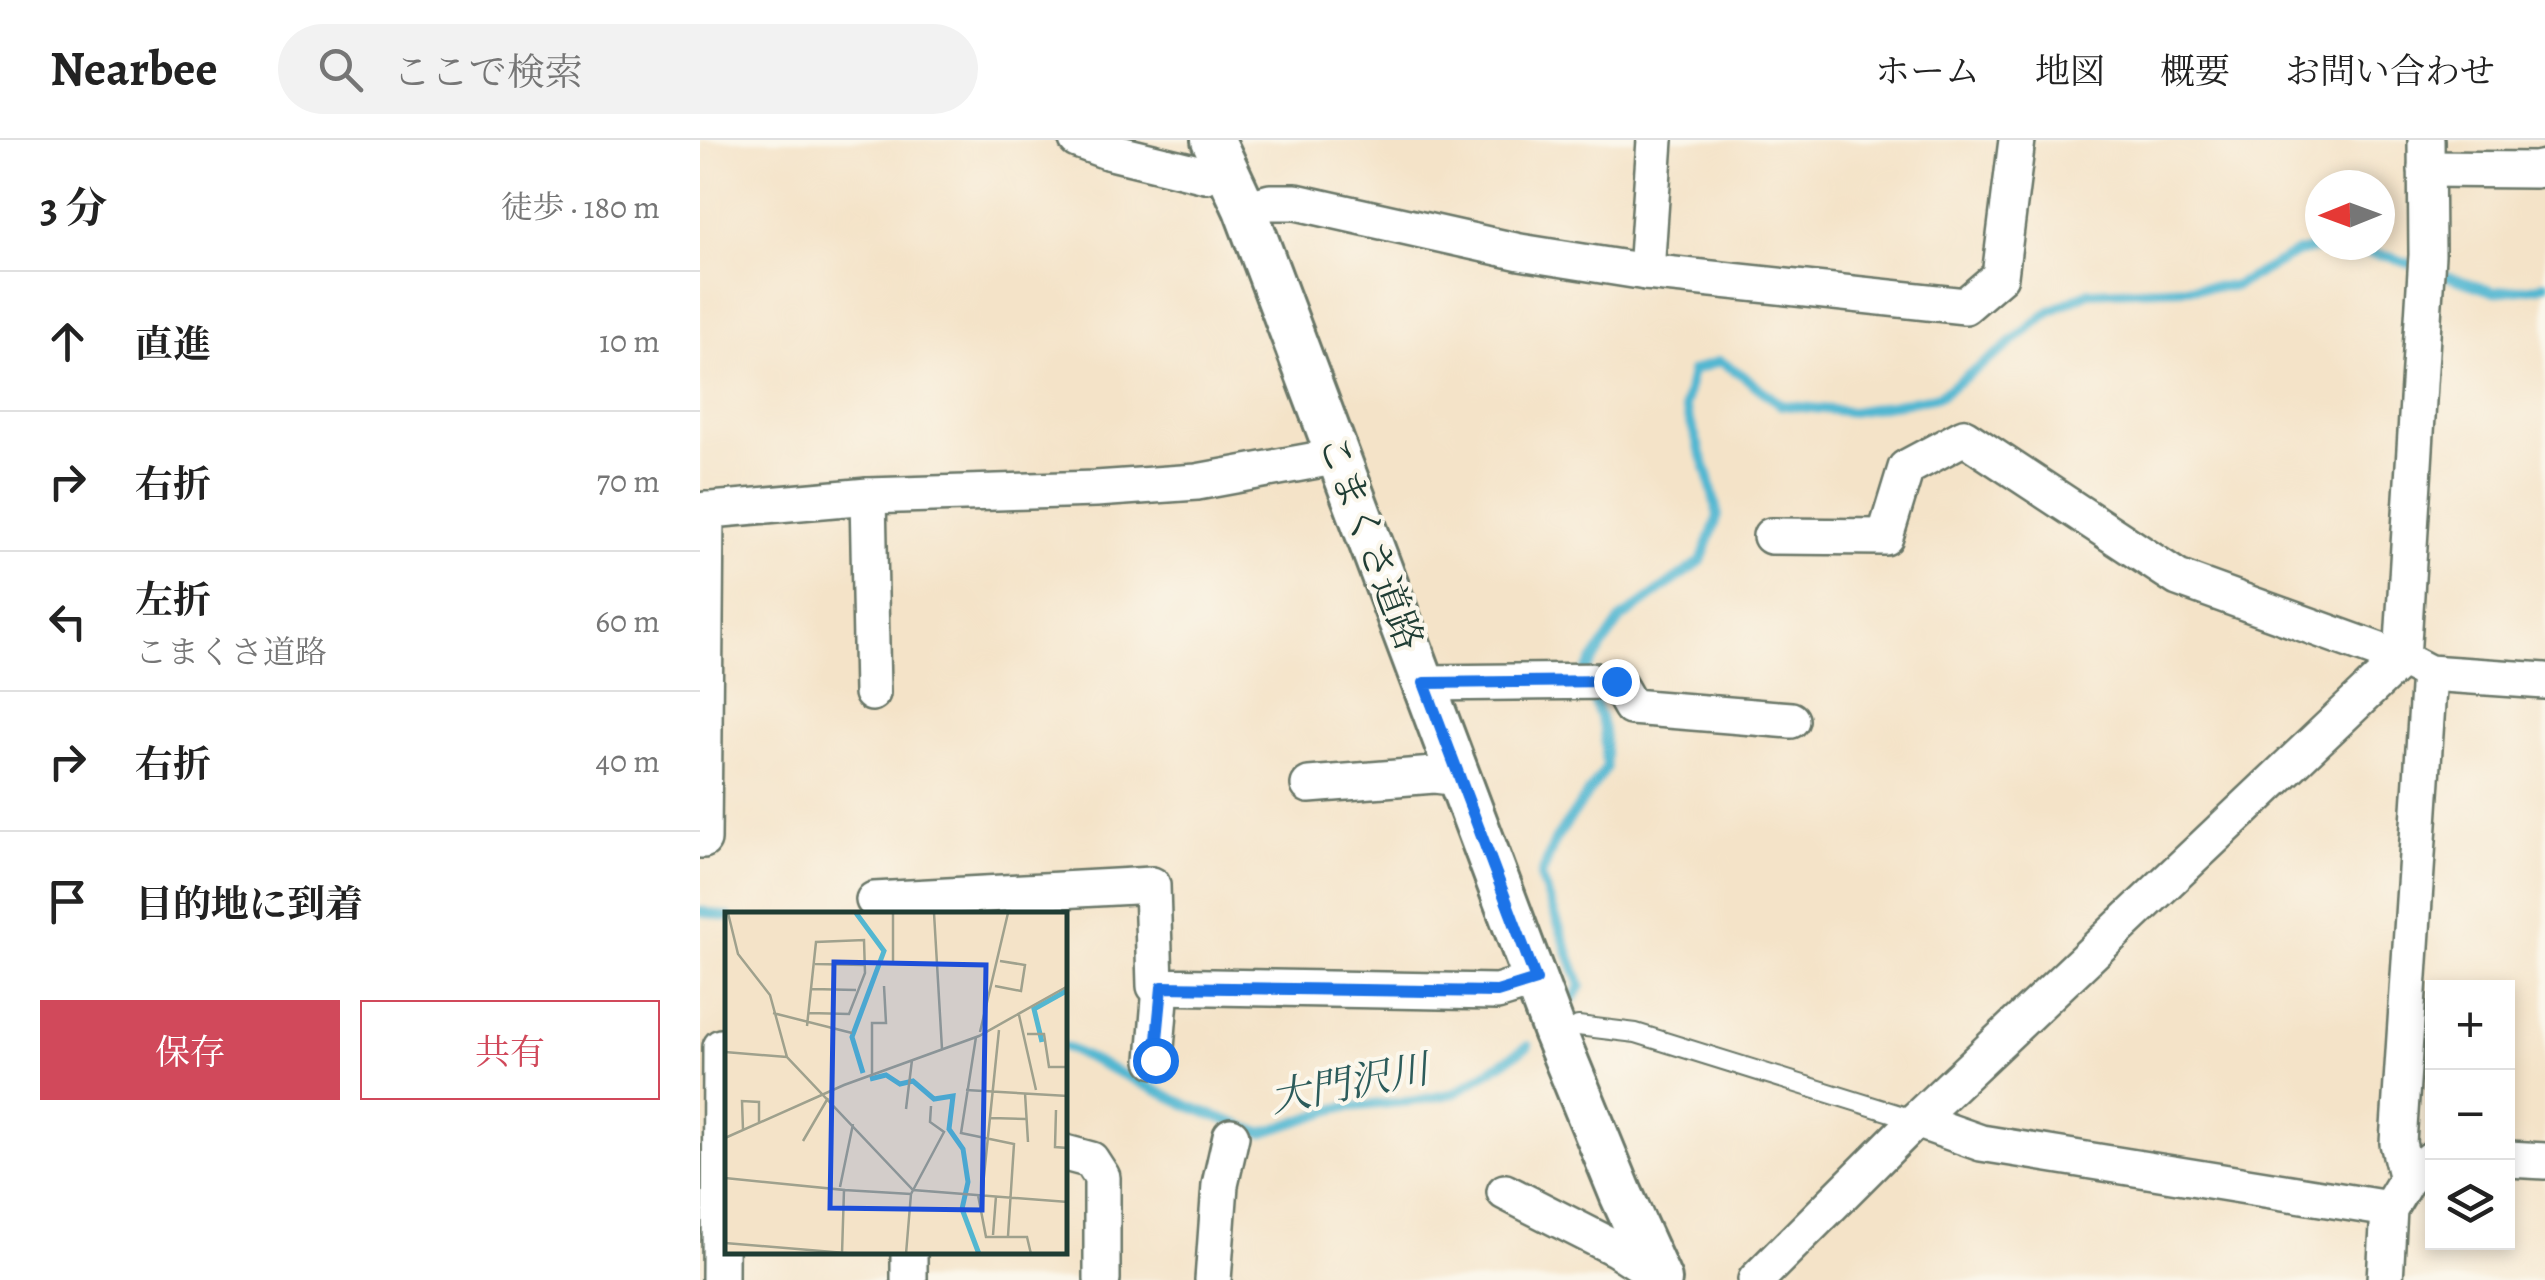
<!DOCTYPE html>
<html lang="ja">
<meta charset="utf-8">
<style>
body{margin:0;font-family:Alegreya,"Noto Serif JP",serif;background:#f2f2f2;color:#222}
.controls{position:absolute;right:30px;bottom:30px;display:grid;overflow:hidden;border-radius:0px;box-shadow:0 5px 15px #0003}
.controls button{width:90px;height:90px;display:grid;place-items:center;padding:0;border:0;border-bottom:2px solid #e0e0e0;background:#fff;color:#222;font:50px sans-serif}
.compass{position:absolute;left:1605px;top:30px;width:90px;height:90px;border-radius:50%;background:#fff;box-shadow:0 5px 15px #0003;rotate:269deg}
.stop{position:absolute;width:30px;height:30px;margin:-22px;border:8px solid #1a73e8;border-radius:50%;background:#fff}
.stop.end{background:#1a73e8;border-color:#fff;box-shadow:0 2px 10px #0008}
.list{margin:0;padding:0;list-style:none}
h2{display:flex;justify-content:space-between;align-items:center;height:130px;margin:0;padding:0 40px;font-size:42px}
h2 small{font-size:32px;font-weight:400;color:#767676}
.list li{display:grid;grid-template-columns:65px 1fr auto;gap:30px;align-items:center;box-sizing:border-box;height:140px;padding:0 40px;border-top:2px solid #e0e0e0}
.list b{display:block;font-size:38px;white-space:nowrap}
.list p{margin:0;font-size:32px;white-space:nowrap;color:#767676}
.list em{font-size:32px;font-style:normal;color:#767676}
.actions{display:flex;gap:20px;padding:30px 40px}
.actions a{flex:1;padding:22px 0;border:2px solid #d1495b;border-radius:0px;text-align:center;font-size:35px;color:#d1495b}
.actions .main{background:#d1495b;color:#fff}
.icon{flex:none;width:55px;height:55px;fill:none;stroke:currentColor;stroke-width:2;stroke-linecap:round;stroke-linejoin:round}
.map{position:relative;flex:none;width:1845px;height:1140px;overflow:hidden}
header{display:flex;align-items:center;gap:60px;box-sizing:border-box;height:140px;padding:0 50px;background:#fff;border-bottom:2px solid #e0e0e0}
header strong{font-size:48px}
nav{display:flex;gap:55px;margin-inline-start:auto;font-size:35px}
.search{width:700px;height:90px;background:#f2f2f2;display:flex;align-items:center;gap:25px;box-sizing:border-box;padding:0 35px;border-radius:55px;color:#767676;font-size:38px}
main{display:flex}
aside{flex:1;background:#fff}
.map>svg:first-child{display:block}
</style>
<header>
<strong>Nearbee</strong>
<div class="search"><svg class="icon" aria-label="search" viewBox="0 0 24 24"><circle cx="10" cy="10" r="6"/><path d="M15 15l6 6"/></svg>ここで検索</div>
<nav><a>ホーム</a><a>地図</a><a>概要</a><a>お問い合わせ</a></nav>
</header>
<main>
<aside>
<h2>3 分<small>徒歩 · 180 m</small></h2>
<ul class="list">
<li><svg class="icon" aria-label="ahead" viewBox="0 0 24 24"><path d="M12 20V5M6 11l6-6 6 6"/></svg><div><b>直進</b></div><em>10 m</em></li>
<li><svg class="icon" aria-label="right" viewBox="0 0 24 24"><path d="M7 20v-9h11M14 6l5 5-5 5"/></svg><div><b>右折</b></div><em>70 m</em></li>
<li><svg class="icon" aria-label="left" viewBox="0 0 24 24"><path d="M17 20v-9H6M10 6l-5 5 5 5"/></svg><div><b>左折</b><p>こまくさ道路</p></div><em>60 m</em></li>
<li><svg class="icon" aria-label="right" viewBox="0 0 24 24"><path d="M7 20v-9h11M14 6l5 5-5 5"/></svg><div><b>右折</b></div><em>40 m</em></li>
<li><svg class="icon" aria-label="arrive" viewBox="0 0 24 24"><path d="M6 21V4h12l-3 4 3 4H6"/></svg><div><b>目的地に到着</b></div></li>
</ul>
<div class="actions"><a class="main">保存</a><a>共有</a></div>
</aside>
<div class="map">
<svg width="1845" height="1140" viewBox="0 0 1845 1140">
<rect width="100%" height="100%" fill="#fbf7ec"/>
<filter id="ink" filterUnits="userSpaceOnUse"><feTurbulence type="fractalNoise" baseFrequency=".01" numOctaves="2"/><feDisplacementMap in="SourceGraphic" scale="20" xChannelSelector="R" yChannelSelector="G"/><feConvolveMatrix kernelMatrix="1 2 1 2 8 2 1 2 1" color-interpolation-filters="sRGB"/></filter>
<filter id="wash" filterUnits="userSpaceOnUse"><feTurbulence type="fractalNoise" baseFrequency=".0048" numOctaves="4" result="noise"/><feDisplacementMap in="SourceGraphic" scale="40" xChannelSelector="R" yChannelSelector="G"/><feGaussianBlur stdDeviation="2.25" result="paint"/><feColorMatrix in="noise" values="0 0 0 0 0 0 0 0 0 0 0 0 0 0 0 0 0 1.4 0 .05"/><feComposite in="paint" operator="in"/></filter>
<g filter="url(#wash)">
<rect width="100%" height="100%" fill="#f4e3c8"/>
<g fill="none" stroke-linecap="round" stroke-linejoin="round">
<!-- stream -->
<g stroke="#53b7d1" stroke-width="10">
<path d="M884 533 921 479 1001 421 1018 376 1008 334 985 266 992 231 1020 221 1041 234 1081 265 1152 272 1239 256 1300 212 1350 171 1389 152 1535 146 1596 113 1630 106 1690 117 1794 152 1839 147 1845 144"/>
<path d="M0 771 28 777"/>
<path d="M874 858 881 846 841 737 855 700 906 628 904 589 890 549"/>
<path d="M365 907 491 967 562 993 638 968 714 961 755 953 828 906"/>
</g>
</g>
</g>
<g filter="url(#ink)">
<g fill="none" stroke-linecap="round" stroke-linejoin="round">
<defs>
<path id="service" d="M878 886 936 893 1216 980"/>
<g id="minor">
<path d="M377 0 407 11 506 35"/>
<path d="M1726 29 1835 30 1845 28"/>
<path d="M545 69 570 62H596L820 112 946 132 1265 166 1300 136 1317 0"/>
<path d="M946 132 955 0"/>
<path d="M168 356 172 553"/>
<path d="M0 371 168 356 396 349 497 342 639 316"/>
<path d="M1071 396 1185 397 1206 328 1264 297 1478 438 1702 519 1729 533 1845 541"/>
<path d="M724 543 916 541 931 567 1091 580"/>
<path d="M609 645 734 635 760 638"/>
<path d="M0 700H3L6 370"/>
<path d="M174 760 452 745 455 846 797 852 836 840"/>
<path d="M455 920 461 847"/>
<path d="M1216 980 1281 1003 1689 1069"/>
<path d="M365 1013 391 1020 402 1037V1140"/>
<path d="M1808 1019 1845 1021"/>
<path d="M1707 1039 1698 1003 1729 533"/>
<path d="M805 1052 917 1109 959 1136"/>
<path d="M20 1140 21 907"/>
<path d="M209 1140V1112"/>
<path d="M513 1140 520 1045 531 996"/>
<path d="M1056 1140 1216 980 1702 519 1727 115 1726 0"/>
<path d="M1685 1140 1689 1069 1707 1039 1732 1019"/>
</g>
<path id="tertiary" d="M513 0 545 69 855 893 921 1054 960 1140"/>
</defs>
<!-- service casing -->
<use href="#service" stroke="#6a7768" stroke-width="22"/>
<!-- minor casing -->
<use href="#minor" stroke="#6a7768" stroke-width="40"/>
<!-- tertiary casing -->
<use href="#tertiary" stroke="#6a7768" stroke-width="48"/>
<!-- service -->
<use href="#service" stroke="#fff" stroke-width="18"/>
<!-- minor -->
<use href="#minor" stroke="#fff" stroke-width="35"/>
<!-- tertiary -->
<use href="#tertiary" stroke="#fff" stroke-width="42"/>
</g>
</g>
<g fill="none" stroke-linecap="round" stroke-linejoin="round" filter="url(#ink)">
<!-- route -->
<path stroke="#1a73e8" stroke-width="12" d="M455 920 462 847 797 852 836 840 724 543 916 541"/>
</g>
<g text-anchor="middle" stroke-width="8" stroke-linejoin="round" paint-order="stroke">
<!-- street labels -->
<g font-size="38" fill="#1f3d34" stroke="#fbf7ec">
<text transform="translate(671 402) rotate(69)" y="13">こまくさ道路</text>
</g>
<!-- water labels -->
<g font-size="40" font-style="italic" fill="#2c5c5b" stroke="#fbf7ec">
<text transform="translate(649 943) rotate(-11)" y="14">大門沢川</text>
</g>
</g>
<!-- overview -->
<g transform="translate(25 772)">
<rect width="342" height="342" fill="#f4e3c8"/>
<path fill="none" stroke="#53b7d1" stroke-width="5" d="M131 1 159 39 127 125 138 161M317 130 309 97 343 78M145 167 161 163 175 172 188 169 209 187 228 184 224 217 238 237 243 270 237 297 254 342"/>
<path fill="none" stroke="#9fa18d" stroke-width="2.5" d="M3 1 13 42 45 83 62 145 188 278 343 290M168 1V51L212 53M209 1 217 137M90 52 140 53M270 74 296 79 300 53 275 49M87 77 131 78M48 101 127 121M294 103 311 178M82 114 91 30 139 28 140 61 124 102 84 101M255 120 283 1M302 122H319L324 155H343M251 125 236 221 289 232 283 324M0 140 62 145M147 162V111H161L159 74M241 178 343 184M300 181 303 230M181 197 187 148M331 198 330 235 343 236M266 206 301 207M18 218 17 189 34 190V211M0 226 119 173 254 124 343 74M78 229 103 186M0 266 119 278 117 342M115 275 128 212M119 278 186 282M253 283 261 325H302L306 342M257 283 274 118M268 323 271 284M0 331 132 342M181 342 186 282 219 220 205 210 206 194"/>
<path fill="#1d4ed8" fill-opacity="0.15" stroke="#1d4ed8" stroke-width="5" d="M109 50 261 53 257 298 105 296Z"/>
<rect width="342" height="342" fill="none" stroke="#1f3d34" stroke-width="5"/>
</g>
</svg>
<div class="controls">
<button>+</button>
<button>−</button>
<button><svg class="icon" aria-label="layers" viewBox="0 0 24 24"><path d="M12 4l9 5-9 5-9-5zM3 14l9 5 9-5"/></svg></button>
</div>
<svg class="compass" viewBox="-18 -18 36 36"><path d="M0-13l5 13h-10z" fill="#e53935"/><path d="M0 13l5-13h-10z" fill="#767676"/></svg>
<div class="stop" style="left:455px;top:920px"></div>
<div class="stop end" style="left:916px;top:541px"></div>
</div>
</main>
